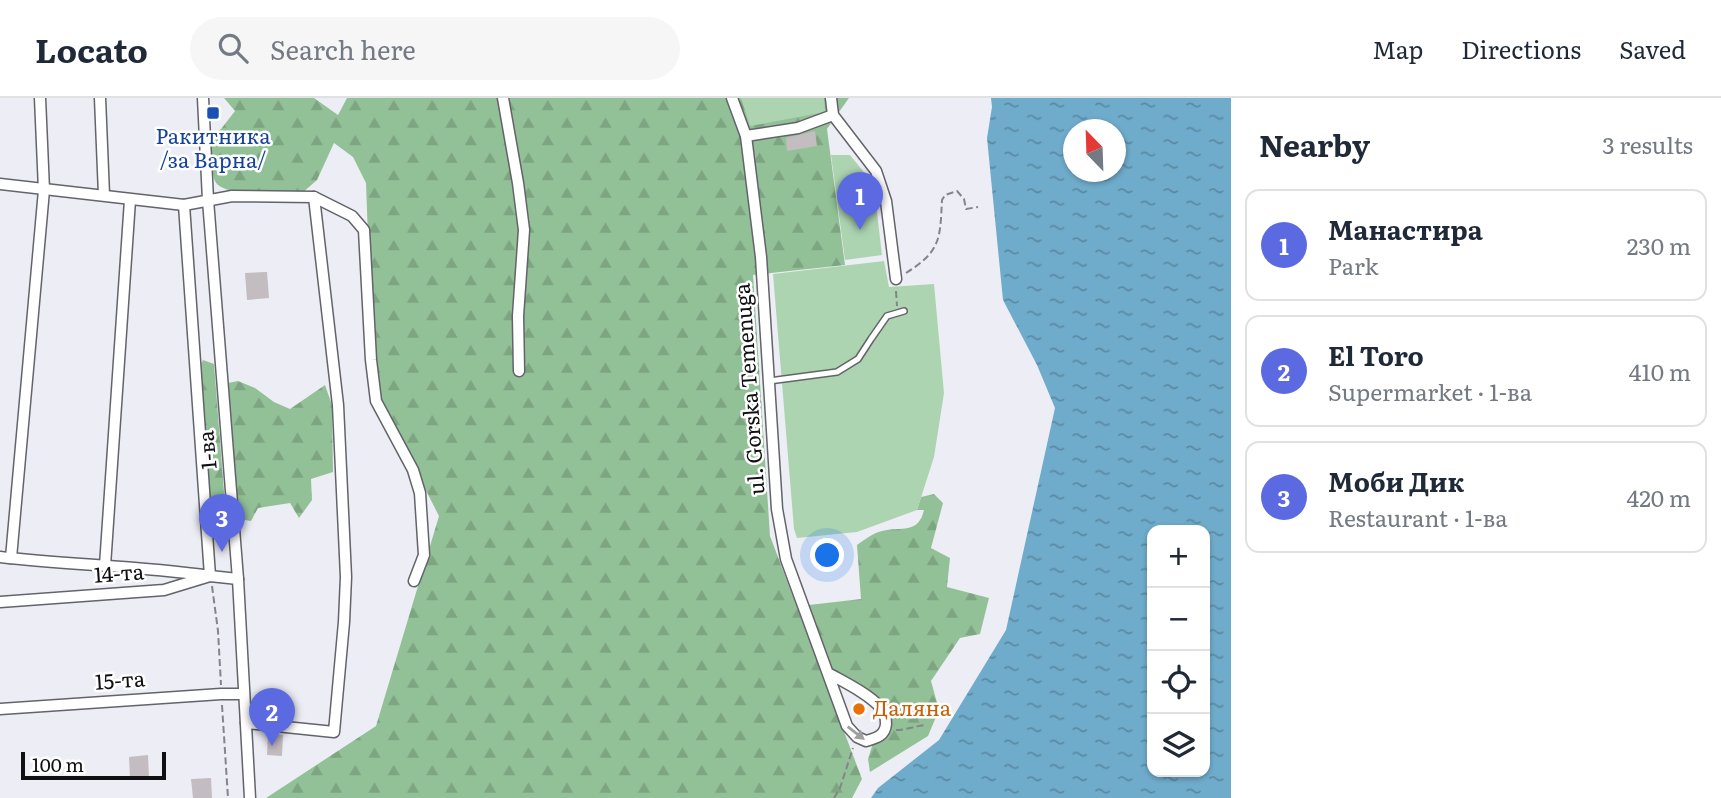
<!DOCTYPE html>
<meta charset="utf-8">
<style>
body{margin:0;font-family:Literata,serif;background:#f6f6f7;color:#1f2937}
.controls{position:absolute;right:21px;bottom:21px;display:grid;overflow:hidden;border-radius:14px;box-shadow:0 2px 5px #0004}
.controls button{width:63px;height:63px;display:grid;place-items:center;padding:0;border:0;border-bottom:2px solid #e0e1e3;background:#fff;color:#1f2937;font:35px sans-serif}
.compass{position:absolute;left:1063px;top:21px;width:63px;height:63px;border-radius:50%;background:#fff;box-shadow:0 2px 5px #0004;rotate:337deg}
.scale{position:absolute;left:21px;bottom:18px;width:145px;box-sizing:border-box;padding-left:7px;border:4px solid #101013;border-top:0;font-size:19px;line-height:24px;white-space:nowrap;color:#101013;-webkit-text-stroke:5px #fff;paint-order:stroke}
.you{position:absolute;left:828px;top:458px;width:24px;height:24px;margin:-18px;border:5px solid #fff;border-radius:50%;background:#1a73e8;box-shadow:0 0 0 10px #1a73e833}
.badge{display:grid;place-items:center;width:46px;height:46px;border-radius:50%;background:#5c6ae2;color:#fff;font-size:23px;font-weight:700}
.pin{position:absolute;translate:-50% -58px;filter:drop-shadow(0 2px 4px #0008)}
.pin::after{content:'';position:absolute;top:37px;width:24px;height:21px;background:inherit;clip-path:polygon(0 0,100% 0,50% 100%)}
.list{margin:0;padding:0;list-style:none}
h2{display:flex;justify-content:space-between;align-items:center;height:91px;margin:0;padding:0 28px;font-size:30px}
h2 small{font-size:23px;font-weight:400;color:#747a83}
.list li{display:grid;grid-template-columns:46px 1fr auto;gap:21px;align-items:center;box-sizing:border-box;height:112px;margin:0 14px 14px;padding:0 14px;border:2px solid #e0e1e3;border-radius:14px}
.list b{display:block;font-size:26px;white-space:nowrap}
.list p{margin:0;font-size:23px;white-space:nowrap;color:#747a83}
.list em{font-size:23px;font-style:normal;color:#747a83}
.icon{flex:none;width:38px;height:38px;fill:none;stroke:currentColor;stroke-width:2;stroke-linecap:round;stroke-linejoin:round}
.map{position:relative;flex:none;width:1231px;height:700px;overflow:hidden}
header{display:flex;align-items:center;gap:42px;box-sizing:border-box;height:98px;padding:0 35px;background:#fff;border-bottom:2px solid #e0e1e3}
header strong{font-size:33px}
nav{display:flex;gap:38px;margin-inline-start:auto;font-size:24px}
.search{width:490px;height:63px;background:#f6f6f7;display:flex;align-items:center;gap:18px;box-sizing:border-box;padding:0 24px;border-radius:38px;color:#747a83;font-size:26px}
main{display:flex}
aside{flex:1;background:#fff}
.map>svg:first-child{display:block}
</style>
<header>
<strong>Locato</strong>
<div class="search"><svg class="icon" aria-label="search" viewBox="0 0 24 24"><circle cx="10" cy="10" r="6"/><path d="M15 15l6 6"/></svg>Search here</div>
<nav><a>Map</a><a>Directions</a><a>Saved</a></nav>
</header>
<main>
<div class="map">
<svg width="1231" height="700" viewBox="0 0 1231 700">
<defs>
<pattern id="forest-firs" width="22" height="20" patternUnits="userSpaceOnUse" patternTransform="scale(1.75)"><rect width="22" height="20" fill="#93c197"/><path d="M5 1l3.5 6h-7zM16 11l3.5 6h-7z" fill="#7ea581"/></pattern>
<pattern id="water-ripples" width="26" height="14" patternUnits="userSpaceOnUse" patternTransform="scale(1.75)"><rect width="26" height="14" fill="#6fabca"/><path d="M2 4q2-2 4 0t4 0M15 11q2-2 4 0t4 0" fill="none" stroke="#5a8aa3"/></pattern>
</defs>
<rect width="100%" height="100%" fill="#edeef5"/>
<!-- forest -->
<g fill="url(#forest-firs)">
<path d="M224 0H314L338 17 347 0H849L827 31 845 167 753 177 770 438 862 681 852 700H266L376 628 439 418 379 300 371 220 366 85 353 59 334 45 317 82 301 96C284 95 222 100 215 83 211 74 211 50 210 39L221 31 235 13Z"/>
<path d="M203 262 214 266 227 432 213 442 200 269Z"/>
<path d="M238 283 255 290 274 304 290 311 325 287 332 307 333 374 311 381 312 402 299 420 290 405 258 410 251 423 238 421 228 285Z"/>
<path d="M934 396 943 405 931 450 950 460 947 489 989 500 980 536 960 540 931 583 939 612 928 638 870 674 868 661 873 645 883 642 892 625 887 609 861 589 831 570 809 507 861 501 857 447C864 442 873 435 882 433 901 428 918 437 924 412H917L921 399Z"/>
</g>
<!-- park -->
<g fill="#add4b1">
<path d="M741 0H824L825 14 750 28Z"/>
<path d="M831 57H850L867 78 876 106 882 157 845 162Z"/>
<path d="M884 163 889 189 934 186 944 295 934 359 917 412 857 434 797 440 794 431 773 176Z"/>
</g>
<!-- water -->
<path fill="url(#water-ripples)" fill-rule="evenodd" d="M991 0H1231V700H871L878 690 939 642 1006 532 1055 310 1037 267 1003 202 987 40 992 9ZM1074 32H1116V74H1074ZM1152 432H1205V674H1152Z"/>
<!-- building -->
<g fill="#c3bcc1">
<path d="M815 33 817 48 787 53 786 40Z"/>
<path d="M267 174 269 200 247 202 245 175Z"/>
<path d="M268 635 283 637 282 658 267 657Z"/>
<path d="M148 657 149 680 130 681 129 659Z"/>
<path d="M211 680 212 700H193L191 681Z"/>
</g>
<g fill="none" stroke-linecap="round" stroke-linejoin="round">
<defs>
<path id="service" d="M769 283 837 274 858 261 871 241 887 218 904 213"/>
<g id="minor">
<path d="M100 0 104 97"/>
<path d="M203 0 208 102 238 481 250 700"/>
<path d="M503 0 518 85 524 132 518 218 519 273"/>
<path d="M732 0 746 38 761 159 777 411 786 461 847 628 857 639 866 643C876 640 885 638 886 626 886 620 885 614 881 610 869 596 844 584 828 575"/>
<path d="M831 0 833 17 876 73 886 103 896 181"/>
<path d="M746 38 798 30 833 17"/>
<path d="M0 86 184 107 232 98 314 99 338 307 346 479 344 524 334 634 246 625"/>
<path d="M314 99 352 118 364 132 371 262 376 303 413 372 420 395 424 457 414 483"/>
<path d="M0 459C70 467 140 468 210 478L184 107"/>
<path d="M11 460 44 92 40 0"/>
<path d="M105 468 130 102"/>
<path d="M0 504 164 492 210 478 238 481"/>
<path d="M0 611 221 596H244"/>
</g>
</defs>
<!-- service casing -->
<use href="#service" stroke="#63636a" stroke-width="8"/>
<!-- minor casing -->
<use href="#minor" stroke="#63636a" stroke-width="13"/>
<!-- path -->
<g stroke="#848489" stroke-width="2" stroke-dasharray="7 3.5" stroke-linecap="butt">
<path d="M906 175C941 153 940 141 942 102L945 97 957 93 964 101 966 111 978 109"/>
<path d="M896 193 897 208"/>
<path d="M212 488 218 533 221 587"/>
<path d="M222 607 228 700"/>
<path d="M896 632C907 632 917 627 927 627"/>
<path d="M834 700 840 690 853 650"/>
</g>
<!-- service -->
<use href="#service" stroke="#fff" stroke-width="5"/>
<!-- minor -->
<use href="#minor" stroke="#fff" stroke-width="10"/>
</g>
<!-- one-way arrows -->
<defs><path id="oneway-solid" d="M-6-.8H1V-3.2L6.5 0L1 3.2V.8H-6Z" transform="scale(1.75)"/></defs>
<use fill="#9f9fa1" href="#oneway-solid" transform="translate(856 635) rotate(38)"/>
<!-- markers -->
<rect fill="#1a4fb4" stroke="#fff" stroke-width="2.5" x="206" y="8" width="14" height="14" rx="3.5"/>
<circle fill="#e8710a" stroke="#fff" stroke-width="2.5" cx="859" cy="611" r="7"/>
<g text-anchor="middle" stroke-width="5" stroke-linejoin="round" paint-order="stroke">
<!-- transit labels -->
<g font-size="21" fill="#164399" stroke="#fff">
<text x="213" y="46">Ракитника<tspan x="213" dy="24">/за Варна/</tspan></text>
</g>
<!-- street labels -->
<g font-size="21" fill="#101013" stroke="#fff">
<text transform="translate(750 291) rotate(-94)" y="7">ul. Gorska Temenuga</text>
<text transform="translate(208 352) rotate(-95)" y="7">1-ва</text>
<text transform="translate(119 476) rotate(-4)" y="7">14-та</text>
<text transform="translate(120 583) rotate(-4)" y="7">15-та</text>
</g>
<!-- food labels -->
<g font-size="21" fill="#c56008" stroke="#fff" text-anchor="start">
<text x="873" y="618">Даляна</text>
</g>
</g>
</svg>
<div class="controls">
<button>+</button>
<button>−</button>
<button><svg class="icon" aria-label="locate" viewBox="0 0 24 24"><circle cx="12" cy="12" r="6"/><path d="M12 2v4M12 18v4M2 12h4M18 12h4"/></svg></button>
<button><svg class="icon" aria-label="layers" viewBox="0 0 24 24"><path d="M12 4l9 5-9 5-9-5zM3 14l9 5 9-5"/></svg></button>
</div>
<svg class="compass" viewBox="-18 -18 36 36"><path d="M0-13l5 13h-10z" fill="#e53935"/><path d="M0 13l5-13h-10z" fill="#747a83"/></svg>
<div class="scale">100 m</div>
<div class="you"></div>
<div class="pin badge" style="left:860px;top:132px">1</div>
<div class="pin badge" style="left:272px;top:648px">2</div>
<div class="pin badge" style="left:222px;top:454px">3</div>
</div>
<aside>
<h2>Nearby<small>3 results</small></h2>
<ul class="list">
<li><span class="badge">1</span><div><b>Манастира</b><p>Park</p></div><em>230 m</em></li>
<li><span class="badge">2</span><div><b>El Toro</b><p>Supermarket · 1-ва</p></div><em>410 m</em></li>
<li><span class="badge">3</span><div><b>Моби Дик</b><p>Restaurant · 1-ва</p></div><em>420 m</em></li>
</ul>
</aside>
</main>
